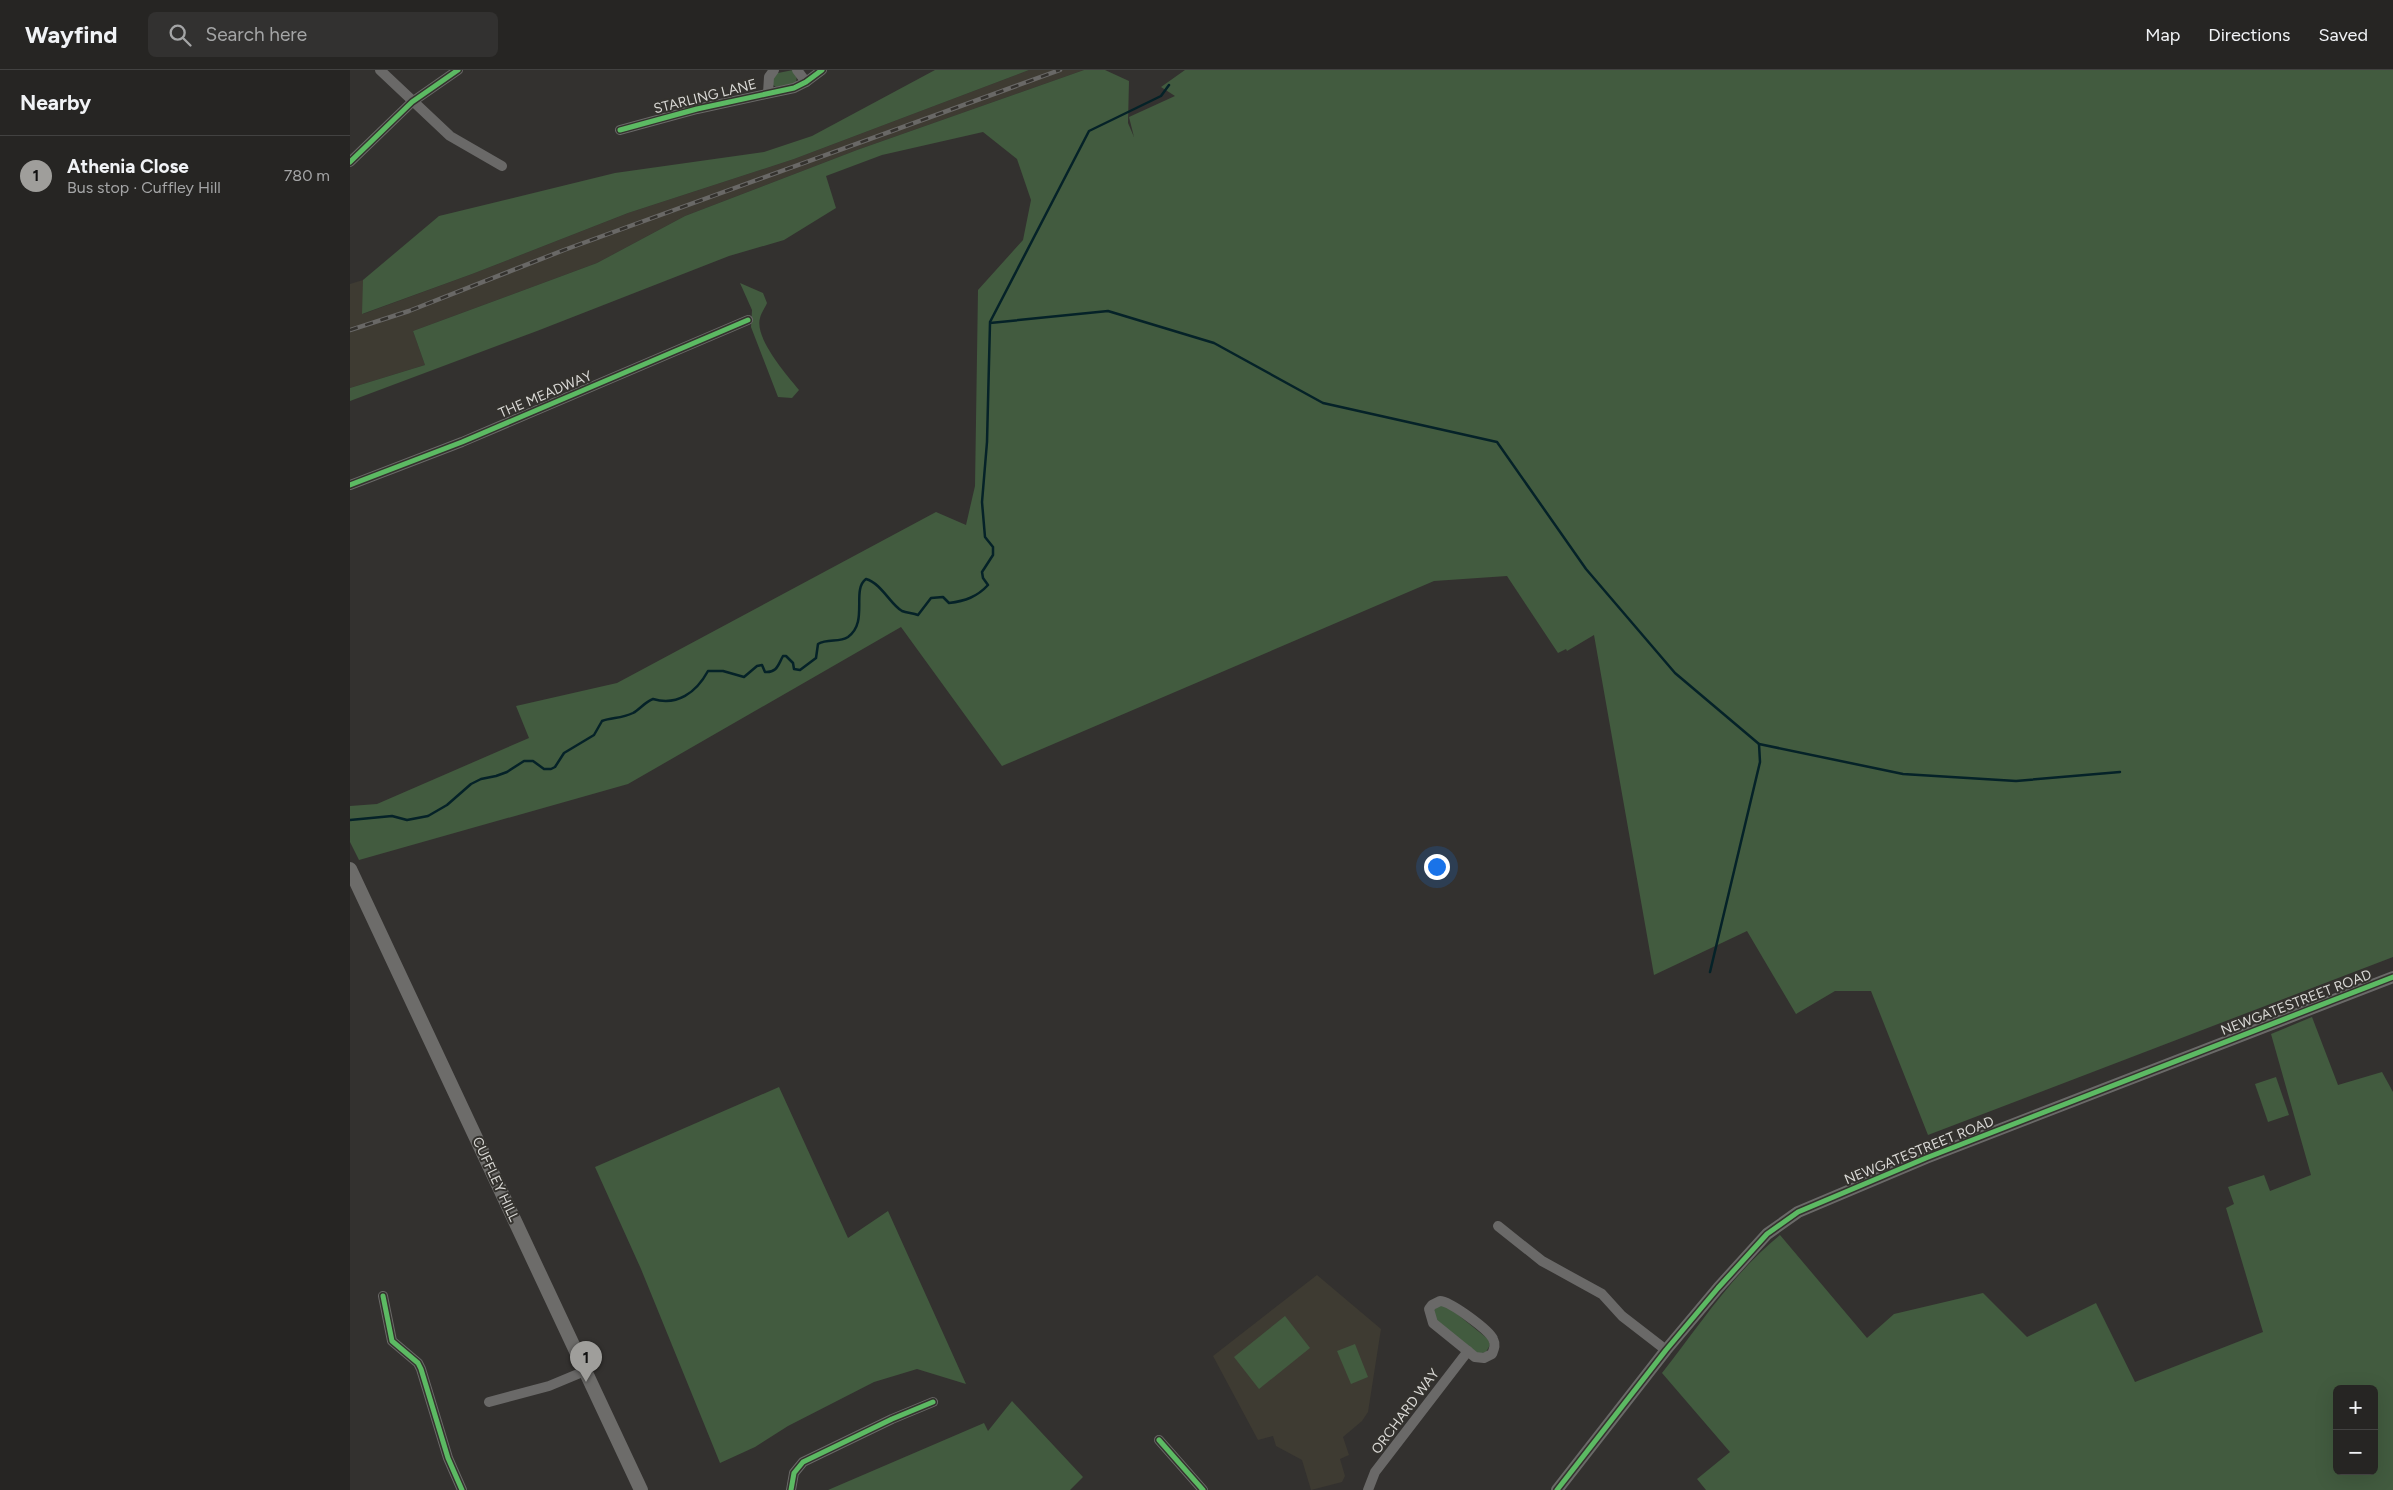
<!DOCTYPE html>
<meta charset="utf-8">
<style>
body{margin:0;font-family:Figtree,sans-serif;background:#323130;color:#f1f3f6}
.controls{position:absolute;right:15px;bottom:15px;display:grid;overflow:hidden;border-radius:8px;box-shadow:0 5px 20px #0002}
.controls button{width:45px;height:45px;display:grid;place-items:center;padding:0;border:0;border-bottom:1px solid #424241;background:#262523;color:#f1f3f6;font:25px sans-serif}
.you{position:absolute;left:1086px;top:796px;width:18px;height:18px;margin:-12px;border:4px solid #fff;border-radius:50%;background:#1a73e8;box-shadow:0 0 0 8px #1a73e833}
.badge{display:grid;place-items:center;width:32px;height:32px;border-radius:50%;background:#9f9e9b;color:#111;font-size:16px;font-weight:700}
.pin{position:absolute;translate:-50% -41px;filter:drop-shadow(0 1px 2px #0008)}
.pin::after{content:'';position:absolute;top:26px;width:18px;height:15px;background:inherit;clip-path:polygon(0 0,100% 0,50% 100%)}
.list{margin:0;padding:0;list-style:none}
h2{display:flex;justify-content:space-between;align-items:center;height:65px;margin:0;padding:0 20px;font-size:21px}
h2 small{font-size:16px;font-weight:400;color:#a4a5a6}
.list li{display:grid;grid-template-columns:32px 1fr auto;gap:15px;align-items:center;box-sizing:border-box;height:80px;padding:0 20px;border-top:1px solid #424241}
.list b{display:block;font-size:19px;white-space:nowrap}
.list p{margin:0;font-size:16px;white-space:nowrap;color:#a4a5a6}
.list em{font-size:16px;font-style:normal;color:#a4a5a6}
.icon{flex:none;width:28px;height:28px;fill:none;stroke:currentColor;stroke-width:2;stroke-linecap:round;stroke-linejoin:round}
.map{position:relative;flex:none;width:2043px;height:1420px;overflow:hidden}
header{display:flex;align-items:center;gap:30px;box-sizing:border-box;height:70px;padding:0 25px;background:#262523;border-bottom:1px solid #424241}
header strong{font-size:24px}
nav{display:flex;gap:28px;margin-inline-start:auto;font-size:18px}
.search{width:350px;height:45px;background:#323130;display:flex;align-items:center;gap:12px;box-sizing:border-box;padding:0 18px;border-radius:8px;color:#a4a5a6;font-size:19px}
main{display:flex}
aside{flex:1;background:#262523}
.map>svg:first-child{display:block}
</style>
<header>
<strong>Wayfind</strong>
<div class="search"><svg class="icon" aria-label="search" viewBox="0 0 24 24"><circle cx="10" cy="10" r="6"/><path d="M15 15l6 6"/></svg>Search here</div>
<nav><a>Map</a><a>Directions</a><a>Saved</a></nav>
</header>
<main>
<aside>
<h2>Nearby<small></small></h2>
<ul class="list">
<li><span class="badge">1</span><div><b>Athenia Close</b><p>Bus stop · Cuffley Hill</p></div><em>780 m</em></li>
</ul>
</aside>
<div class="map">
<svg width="2043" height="1420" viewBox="0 0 2043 1420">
<rect width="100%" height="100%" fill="#33312f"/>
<!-- built -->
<g fill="#3e3b32">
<path d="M679 0H734L507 80 335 146 247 193 63 261 75 295 0 318V214L13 210V244L122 204 278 143 444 89Z"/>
<path d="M967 1205 1031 1259 1018 1342 1012 1351 993 1367 999 1385 990 1389 995 1406 992 1412 961 1420 952 1390 926 1376 923 1366 908 1370 863 1286Z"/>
</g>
<!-- green -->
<g fill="#425b3f" fill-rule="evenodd">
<path d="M443 0 447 5 446 13 426 17 423 15V4Z"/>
<path d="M585 0H679L444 89 278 143 122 204 12 244 13 210 89 146 265 103 414 82 462 66Z"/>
<path d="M734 0H755L779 11 778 53 784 67 779 47 825 26 811 17 835 0H2043V887L1578 1065 1521 921H1485L1446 944 1397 861 1304 905 1244 565 1217 581 1216 579 1208 583 1157 506 1084 511 652 696 551 557 278 714 9 790 0 772V736L27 734 179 668 166 636 267 613 586 442 616 455 625 416 628 220 673 170 681 130 667 89 633 62 532 85 476 106 486 138 434 170 379 186 187 261 0 331V318L75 295 63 261 247 193 335 146 507 80Z"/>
<path d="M390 213 413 223 417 233C415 238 411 243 410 248 404 268 437 305 449 320L442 328 428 327 401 257 402 240Z"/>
<path d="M1962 947 1988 1015 2032 1002 2043 1022V1420H1356L1347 1409 1380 1382 1312 1303C1349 1256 1383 1203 1430 1165L1517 1268 1544 1244 1633 1223 1677 1267 1746 1233 1785 1312 1913 1262 1876 1138 1884 1134 1878 1117 1914 1105 1920 1121 1961 1105 1921 964ZM1987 1319H2024V1401H1987Z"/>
<path d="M1926 1007 1939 1045 1918 1052 1905 1014Z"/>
<path d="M429 1017 498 1168 538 1141 616 1314 567 1299 524 1312 438 1356 405 1377 370 1393 291 1199 245 1097Z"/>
<path d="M1089 1235 1097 1236 1138 1269 1140 1275 1136 1282 1128 1284 1086 1250 1084 1240Z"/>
<path d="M935 1246 960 1278 909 1319 884 1287Z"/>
<path d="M1005 1274 1018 1307 1001 1314 987 1281Z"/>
<path d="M662 1331 733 1407 720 1420H478L634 1353 638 1361Z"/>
</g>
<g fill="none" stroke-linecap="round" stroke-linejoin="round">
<!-- stream -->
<g stroke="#052228" stroke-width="2.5">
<path d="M640 252 739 61 811 26 819 15"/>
<path d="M0 750 42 746 57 750 78 746 97 735 121 714 131 709 146 706 157 702 174 691H183L194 699H201L205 697 214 683 244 665 252 651C262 647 271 649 283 643 290 639 295 632 303 629 327 636 346 623 358 601H373L394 607 407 596 412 595 415 602C427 603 428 595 433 586H436L443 593 444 599 450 600 466 588 468 574C478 568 489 573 498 567 519 552 501 520 516 509 531 513 541 535 552 541 557 543 563 543 568 545L581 528 593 527 599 533C615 531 627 527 638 515L633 508 632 502 643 485V477L635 467 632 432 637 372 640 253 758 241 864 273 973 333 1147 372 1236 499 1325 603 1409 674 1553 704 1666 711 1770 702"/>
<path d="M1360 902 1410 692 1409 674"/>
</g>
<!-- minor -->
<g stroke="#6a6968" stroke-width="10">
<path d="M30 0 100 66 152 96"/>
<path d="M447 0 456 12"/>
<path d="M418 23 419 7 424 0"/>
<path d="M270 60 347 39 444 18 456 12 472 0"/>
<path d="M0 92 62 32 108 0"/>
<path d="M0 415 112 372 398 250"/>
<path d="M1148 1156 1192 1191 1252 1224 1272 1246 1316 1280"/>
<path d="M33 1226 42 1271 68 1293 71 1299 98 1388 112 1420"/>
<path d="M1090 1231C1100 1231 1139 1260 1143 1269 1146 1275 1144 1279 1142 1284L1134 1288 1125 1287 1083 1253 1079 1239 1082 1235Z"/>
<path d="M139 1332 199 1316 235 1301"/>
<path d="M809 1370 853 1420"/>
<path d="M441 1420 444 1403 453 1392 542 1349 583 1332"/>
<path d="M1018 1420 1025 1402 1118 1281"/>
</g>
<!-- tertiary -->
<path stroke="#6a6968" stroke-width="12" d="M1207 1420 1316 1280 1368 1218 1417 1164 1448 1142 1576 1088 2043 907"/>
<!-- secondary -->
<path stroke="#6d6c6a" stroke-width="14" d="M0 799 291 1420"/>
<defs>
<path id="rail" d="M0 260 59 241 214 180 710 0"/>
</defs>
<!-- rail casing -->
<use href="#rail" stroke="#696866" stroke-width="4.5"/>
<!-- rail -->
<use href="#rail" stroke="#34322e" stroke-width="2.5" stroke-dasharray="8" stroke-linecap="butt"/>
<defs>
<g id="cycleway">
<path d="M270 60 347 39 444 18 456 12 472 0"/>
<path d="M0 92 62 32 108 0"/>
<path d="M0 415 112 372 398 250"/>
<path d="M33 1226 42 1271 68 1293 71 1299 98 1388 112 1420"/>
<path d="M809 1370 853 1420"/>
<path d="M441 1420 444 1403 453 1392 542 1349 583 1332"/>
<path d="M1207 1420 1316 1280 1368 1218 1417 1164 1448 1142 1576 1088 2043 907"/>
</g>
</defs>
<!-- cycleway casing -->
<use href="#cycleway" stroke="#34322e" stroke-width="8"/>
<!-- cycleway -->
<use href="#cycleway" stroke="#5cba63" stroke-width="5"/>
</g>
<g text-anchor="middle" stroke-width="4" stroke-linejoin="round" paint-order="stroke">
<!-- street labels -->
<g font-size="14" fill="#d9d8d5" stroke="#34322e">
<text transform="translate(355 26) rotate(-14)" y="5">STARLING LANE</text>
<text transform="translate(195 324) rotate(-23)" y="5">THE MEADWAY</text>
<text transform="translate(1946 932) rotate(-21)" y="5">NEWGATESTREET ROAD</text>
<text transform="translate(1569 1080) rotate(-22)" y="5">NEWGATESTREET ROAD</text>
<text transform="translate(146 1109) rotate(65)" y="5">CUFFLEY HILL</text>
<text transform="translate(1055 1341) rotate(-53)" y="5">ORCHARD WAY</text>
</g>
</g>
</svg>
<div class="controls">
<button>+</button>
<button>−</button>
</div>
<div class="you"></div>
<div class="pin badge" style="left:236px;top:1312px">1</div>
</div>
</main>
